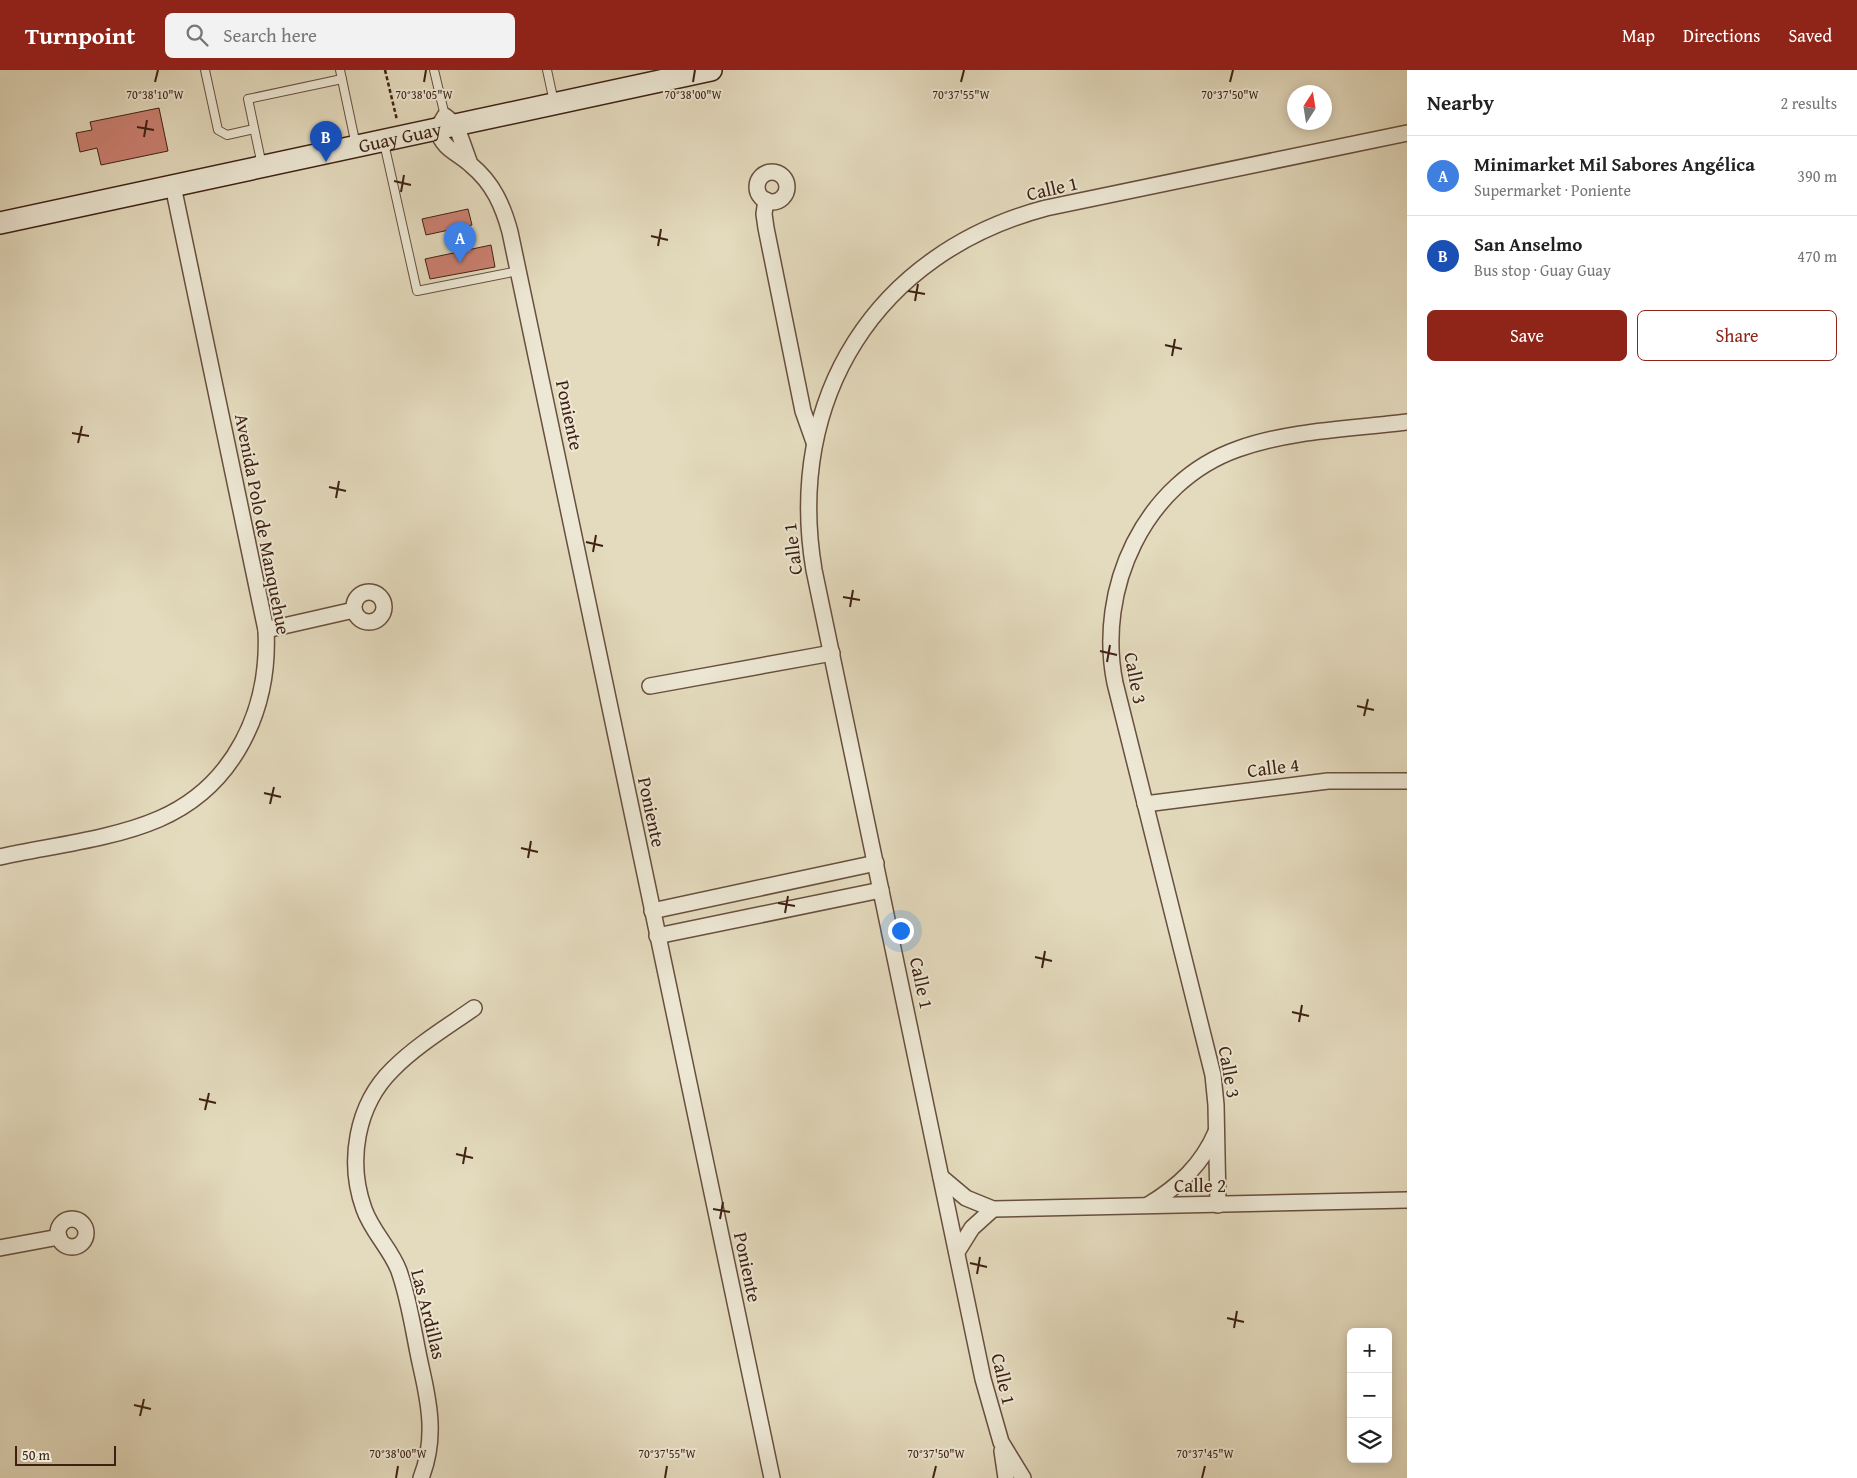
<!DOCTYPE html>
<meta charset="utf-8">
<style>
body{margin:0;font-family:"Gentium Book Plus",serif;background:#f2f2f2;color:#222}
.controls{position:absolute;right:15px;bottom:15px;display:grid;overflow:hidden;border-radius:8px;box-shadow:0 2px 12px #0003}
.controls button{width:45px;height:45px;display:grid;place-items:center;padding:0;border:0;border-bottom:1px solid #e0e0e0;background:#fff;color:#222;font:25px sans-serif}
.compass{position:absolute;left:1287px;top:15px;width:45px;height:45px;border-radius:50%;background:#fff;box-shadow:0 2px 12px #0003;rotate:12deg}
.scale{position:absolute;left:15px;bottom:12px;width:101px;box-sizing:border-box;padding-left:5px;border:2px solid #3e2013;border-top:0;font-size:14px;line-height:18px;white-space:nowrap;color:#3e2013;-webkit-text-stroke:4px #ede8d5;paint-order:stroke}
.you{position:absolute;left:900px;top:860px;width:18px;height:18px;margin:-12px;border:4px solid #fff;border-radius:50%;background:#1a73e8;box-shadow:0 0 0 8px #1a73e833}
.badge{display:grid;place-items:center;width:32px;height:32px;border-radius:50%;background:#8f2418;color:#fff;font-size:16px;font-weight:700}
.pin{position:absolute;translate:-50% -41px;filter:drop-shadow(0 1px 2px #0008)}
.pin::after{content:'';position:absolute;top:26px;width:18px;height:15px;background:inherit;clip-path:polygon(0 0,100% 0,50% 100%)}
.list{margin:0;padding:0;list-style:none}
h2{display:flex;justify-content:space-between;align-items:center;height:65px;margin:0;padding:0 20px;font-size:21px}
h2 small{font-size:16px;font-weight:400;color:#767676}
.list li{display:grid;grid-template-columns:32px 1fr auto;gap:15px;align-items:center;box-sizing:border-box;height:80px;padding:0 20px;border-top:1px solid #e0e0e0}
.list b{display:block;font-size:19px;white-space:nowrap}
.list p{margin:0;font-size:16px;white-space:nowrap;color:#767676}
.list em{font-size:16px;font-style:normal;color:#767676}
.actions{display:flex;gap:10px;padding:15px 20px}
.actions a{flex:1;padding:11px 0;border:1px solid #8f2418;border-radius:8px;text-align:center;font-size:18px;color:#8f2418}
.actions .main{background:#8f2418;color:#fff}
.icon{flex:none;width:28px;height:28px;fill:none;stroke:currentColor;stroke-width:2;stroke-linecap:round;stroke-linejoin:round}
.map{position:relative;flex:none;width:1407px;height:1408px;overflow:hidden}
header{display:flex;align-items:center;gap:30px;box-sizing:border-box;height:70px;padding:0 25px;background:#8f2418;color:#fff}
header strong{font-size:24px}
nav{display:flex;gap:28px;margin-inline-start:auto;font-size:18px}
.search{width:350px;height:45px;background:#f2f2f2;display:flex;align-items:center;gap:12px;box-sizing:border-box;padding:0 18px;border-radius:8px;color:#767676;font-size:19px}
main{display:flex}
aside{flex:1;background:#fff}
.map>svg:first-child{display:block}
</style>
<header>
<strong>Turnpoint</strong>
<div class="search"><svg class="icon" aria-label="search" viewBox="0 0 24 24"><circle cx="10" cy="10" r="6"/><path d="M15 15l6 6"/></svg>Search here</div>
<nav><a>Map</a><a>Directions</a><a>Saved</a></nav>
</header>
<main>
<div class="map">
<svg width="1407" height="1408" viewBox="0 0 1407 1408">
<rect width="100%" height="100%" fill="#e4dbbe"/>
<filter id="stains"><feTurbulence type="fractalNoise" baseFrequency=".004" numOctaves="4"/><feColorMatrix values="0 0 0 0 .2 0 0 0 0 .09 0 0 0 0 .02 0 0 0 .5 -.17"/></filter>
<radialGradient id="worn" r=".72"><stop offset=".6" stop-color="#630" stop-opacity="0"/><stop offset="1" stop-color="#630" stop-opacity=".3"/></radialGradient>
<!-- building -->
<g fill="#cb8071" stroke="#3e2013">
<path d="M159 38 168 81 101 95 97 78 80 82 76 63 92 60 90 52Z"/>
<path d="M468 139 472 155 426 165 422 149Z"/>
<path d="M491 175 495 197 430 209 425 189Z"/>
</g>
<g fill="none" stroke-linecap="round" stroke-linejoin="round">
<defs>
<g id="lane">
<path d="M205 0 218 60 227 65 254 59"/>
<path d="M340 0 354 66"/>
<path d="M434 0 445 46"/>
<path d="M547 0 552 23"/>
<path d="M384 73 417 221 518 201"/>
<path d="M260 86 248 29 342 9"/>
</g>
<g id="street">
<path d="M470 94 456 55 445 46 437 59C443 80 457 82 471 95 493 113 503 136 510 162L772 1408"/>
<circle cx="772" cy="117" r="15"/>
<path d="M766 130 764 144 766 158 803 341 814 372"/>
<circle cx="369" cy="537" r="15"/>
<path d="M266 560 354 540"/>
<path d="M650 616 832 583"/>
<path d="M1145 734 1328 711H1407"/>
<path d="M0 787C50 776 113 769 159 749 235 716 270 639 266 560L173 116"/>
<path d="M652 841 876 793"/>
<path d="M657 866 881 820"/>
<path d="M941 1107 966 1128 993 1139 1407 1130"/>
<path d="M1148 1135C1178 1117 1202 1095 1216 1062"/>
<path d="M1218 1135 1216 1035 1213 1005 1115 613C1096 519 1144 412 1238 379 1291 360 1352 359 1407 352"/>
<circle cx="72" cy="1163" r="14"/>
<path d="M0 1178 59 1167"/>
<path d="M957 1182 972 1158 993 1139"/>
<path d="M1002 1381 1006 1408"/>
<path d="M421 1408C436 1370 430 1336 421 1297 414 1266 410 1232 399 1201 391 1179 372 1162 364 1139 347 1092 356 1035 393 999 417 975 447 957 474 938"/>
<path d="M1023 1408 1001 1372 983 1309 814 500C785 328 876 183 1046 138L1407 63"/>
</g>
<g id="secondary">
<path id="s1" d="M0 153 711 0"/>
</g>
</defs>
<!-- lane casing -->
<use href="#lane" stroke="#684f3e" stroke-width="10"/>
<!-- street casing -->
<use href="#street" stroke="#684f3e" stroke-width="18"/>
<!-- secondary casing -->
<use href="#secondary" stroke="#3e2013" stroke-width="24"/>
<!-- path -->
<path stroke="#3e2013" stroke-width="2.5" stroke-dasharray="4 2.5" stroke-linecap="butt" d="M385 0 397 50"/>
<!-- lane -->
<use href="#lane" stroke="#ede8d5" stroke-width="8"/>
<!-- street -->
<use href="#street" stroke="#ede8d5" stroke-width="15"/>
<!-- secondary -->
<use href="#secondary" stroke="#ede8d5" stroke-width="21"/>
</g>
<!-- ticks -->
<path fill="none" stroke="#3e2013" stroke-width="2" d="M155 12 158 0M424 12 426 0M693 12 695 0M961 12 964 0M1230 12 1233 0M137 57 154 60M144 67 147 50M394 111 411 115M401 122 404 105M651 166 668 170M658 176 661 159M908 221 925 224M915 231 918 214M1165 275 1182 279M1172 286 1175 269M72 363 89 366M78 373 82 356M329 417 346 421M336 428 339 411M586 472 603 476M593 482 596 465M843 527 860 530M850 537 853 520M1100 581 1117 585M1107 592 1110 575M1357 636 1374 640M1364 646 1368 629M264 723 281 727M270 734 274 717M521 778 538 782M528 788 531 771M778 833 795 836M785 843 788 826M1035 887 1052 891M1042 898 1045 881M1292 942 1309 946M1299 952 1302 935M199 1029 216 1033M205 1040 209 1023M456 1084 473 1088M463 1094 466 1077M713 1139 730 1142M720 1149 723 1132M970 1193 987 1197M977 1204 980 1187M1227 1248 1244 1252M1234 1258 1237 1241M134 1335 151 1339M140 1346 144 1329M396 1408 398 1396M665 1408 667 1396M933 1408 936 1396M1202 1408 1205 1396"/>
<g text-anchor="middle" stroke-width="4" stroke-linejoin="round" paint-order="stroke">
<!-- street labels -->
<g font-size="19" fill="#3e2013" stroke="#ede8d5">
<text dy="7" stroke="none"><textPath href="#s1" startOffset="409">Guay Guay</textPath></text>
<text transform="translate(1052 118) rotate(-13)" y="7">Calle 1</text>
<text transform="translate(570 345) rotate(78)" y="7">Poniente</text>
<text transform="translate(263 454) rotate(79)" y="7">Avenida Polo de Manquehue</text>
<text transform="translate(792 479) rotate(-97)" y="7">Calle 1</text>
<text transform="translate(1136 608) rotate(79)" y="7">Calle 3</text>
<text transform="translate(1273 697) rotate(-7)" y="7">Calle 4</text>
<text transform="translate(652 742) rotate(78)" y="7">Poniente</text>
<text transform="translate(922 913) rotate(78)" y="7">Calle 1</text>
<text transform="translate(1230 1002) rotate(80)" y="7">Calle 3</text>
<text x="1200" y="1122">Calle 2</text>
<text transform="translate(748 1197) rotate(78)" y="7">Poniente</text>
<text transform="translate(429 1244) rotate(76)" y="7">Las Ardillas</text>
<text transform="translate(1004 1309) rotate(77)" y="7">Calle 1</text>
</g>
</g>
<g font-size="12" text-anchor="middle" fill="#3e2013" stroke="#ede8d5" stroke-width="4" stroke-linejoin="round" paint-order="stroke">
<text x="155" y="29">70°38'10"W</text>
<text x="424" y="29">70°38'05"W</text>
<text x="693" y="29">70°38'00"W</text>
<text x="961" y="29">70°37'55"W</text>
<text x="1230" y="29">70°37'50"W</text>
<text x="398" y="1388">70°38'00"W</text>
<text x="667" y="1388">70°37'55"W</text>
<text x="936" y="1388">70°37'50"W</text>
<text x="1205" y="1388">70°37'45"W</text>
</g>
<rect width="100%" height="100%" filter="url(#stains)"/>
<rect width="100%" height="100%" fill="url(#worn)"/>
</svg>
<div class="controls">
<button>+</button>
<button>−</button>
<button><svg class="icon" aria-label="layers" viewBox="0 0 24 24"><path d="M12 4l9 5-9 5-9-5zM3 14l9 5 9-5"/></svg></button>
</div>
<svg class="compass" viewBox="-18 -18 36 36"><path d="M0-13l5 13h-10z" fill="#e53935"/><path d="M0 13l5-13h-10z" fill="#767676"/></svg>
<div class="scale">50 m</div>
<div class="you"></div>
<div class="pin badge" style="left:460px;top:193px;background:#3f7fe0">A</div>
<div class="pin badge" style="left:326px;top:92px;background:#1a4fb4">B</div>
</div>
<aside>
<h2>Nearby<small>2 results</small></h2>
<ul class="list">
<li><span class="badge" style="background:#3f7fe0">A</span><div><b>Minimarket Mil Sabores Angélica</b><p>Supermarket · Poniente</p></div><em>390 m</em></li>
<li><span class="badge" style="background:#1a4fb4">B</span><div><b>San Anselmo</b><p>Bus stop · Guay Guay</p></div><em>470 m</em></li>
</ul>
<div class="actions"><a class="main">Save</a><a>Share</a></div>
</aside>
</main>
